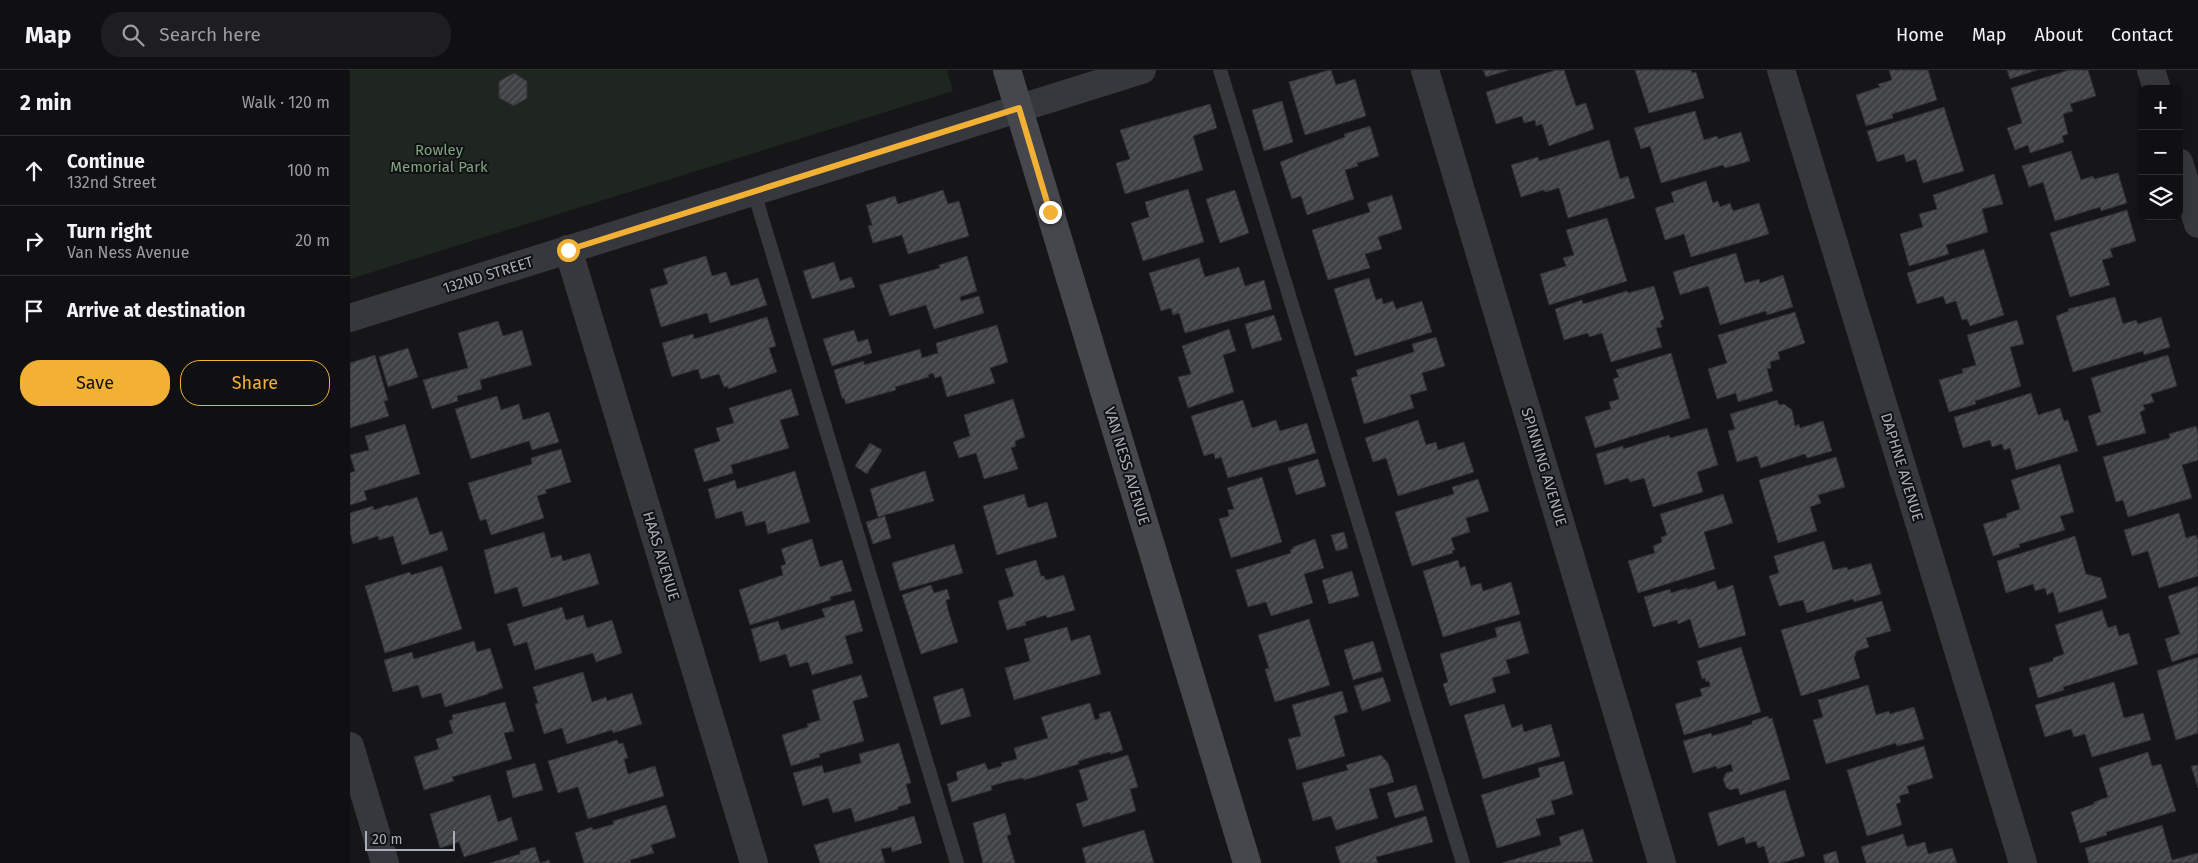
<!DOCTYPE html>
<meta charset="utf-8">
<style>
body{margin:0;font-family:"Fira Sans",sans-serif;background:#1e1e20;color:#f1f3f6}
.controls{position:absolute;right:15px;top:15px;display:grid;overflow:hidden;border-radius:10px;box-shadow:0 2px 12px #0003}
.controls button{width:45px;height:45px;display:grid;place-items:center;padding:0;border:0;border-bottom:1px solid #303032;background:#101012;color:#f1f3f6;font:25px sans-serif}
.scale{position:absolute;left:15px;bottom:12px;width:90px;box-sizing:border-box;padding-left:5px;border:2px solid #a8adb8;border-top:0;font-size:14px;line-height:18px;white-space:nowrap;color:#a8adb8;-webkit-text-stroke:4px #111113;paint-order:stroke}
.stop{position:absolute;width:15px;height:15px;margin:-11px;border:4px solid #f2b134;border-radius:50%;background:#fff}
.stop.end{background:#f2b134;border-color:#fff;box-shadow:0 1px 5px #0008}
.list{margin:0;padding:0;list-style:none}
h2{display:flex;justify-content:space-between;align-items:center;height:65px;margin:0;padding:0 20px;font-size:21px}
h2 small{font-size:16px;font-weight:400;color:#9c9d9f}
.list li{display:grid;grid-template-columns:32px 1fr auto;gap:15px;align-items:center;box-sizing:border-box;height:70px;padding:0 20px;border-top:1px solid #303032}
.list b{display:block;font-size:19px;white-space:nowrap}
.list p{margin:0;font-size:16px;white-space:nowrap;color:#9c9d9f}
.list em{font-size:16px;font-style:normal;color:#9c9d9f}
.actions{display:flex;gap:10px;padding:15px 20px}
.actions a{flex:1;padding:11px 0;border:1px solid #f2b134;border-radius:20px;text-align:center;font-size:18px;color:#f2b134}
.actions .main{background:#f2b134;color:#111}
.icon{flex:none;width:28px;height:28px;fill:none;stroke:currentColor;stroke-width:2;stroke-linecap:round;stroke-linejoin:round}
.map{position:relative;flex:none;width:1848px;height:793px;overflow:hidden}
header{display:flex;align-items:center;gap:30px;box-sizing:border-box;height:70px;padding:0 25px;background:#101012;border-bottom:1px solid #303032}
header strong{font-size:24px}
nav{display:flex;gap:28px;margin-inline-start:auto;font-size:18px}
.search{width:350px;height:45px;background:#1e1e20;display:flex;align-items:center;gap:12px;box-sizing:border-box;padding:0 18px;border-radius:20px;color:#9c9d9f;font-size:19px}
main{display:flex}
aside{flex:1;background:#101012}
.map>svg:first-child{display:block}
</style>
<header>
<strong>Map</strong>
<div class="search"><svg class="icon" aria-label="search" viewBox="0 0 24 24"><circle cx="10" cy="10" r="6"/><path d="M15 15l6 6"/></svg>Search here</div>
<nav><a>Home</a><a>Map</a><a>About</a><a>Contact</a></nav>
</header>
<main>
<aside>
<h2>2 min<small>Walk · 120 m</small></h2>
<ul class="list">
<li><svg class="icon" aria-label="ahead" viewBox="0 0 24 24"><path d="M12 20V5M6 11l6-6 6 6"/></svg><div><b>Continue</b><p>132nd Street</p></div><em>100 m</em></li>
<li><svg class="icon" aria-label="right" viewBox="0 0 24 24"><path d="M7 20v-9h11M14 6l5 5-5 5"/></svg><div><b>Turn right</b><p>Van Ness Avenue</p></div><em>20 m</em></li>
<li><svg class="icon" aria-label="arrive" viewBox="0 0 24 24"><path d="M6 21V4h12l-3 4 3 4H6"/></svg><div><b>Arrive at destination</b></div></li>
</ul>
<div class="actions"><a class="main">Save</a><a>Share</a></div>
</aside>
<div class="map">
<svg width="1848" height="793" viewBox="0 0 1848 793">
<defs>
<pattern id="building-hatch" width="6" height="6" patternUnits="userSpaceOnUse" patternTransform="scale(1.25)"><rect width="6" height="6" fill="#404145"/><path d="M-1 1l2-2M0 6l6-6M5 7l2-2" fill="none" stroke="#595a5e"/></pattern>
</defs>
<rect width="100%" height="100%" fill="#161618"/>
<!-- green -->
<path fill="#1e261f" d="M0 0H597L603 21 0 209Z"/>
<!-- building -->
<g fill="url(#building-hatch)" stroke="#303034">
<path d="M979 0H981L986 15 1005 9 1016 46 955 65 939 12Z"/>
<path d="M1133 0H1159L1136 7Z"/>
<path d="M1206 0H1214L1226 36 1236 33 1244 59 1199 76 1192 54 1186 56 1185 50 1174 53 1172 46 1146 54 1136 22Z"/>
<path d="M1285 0H1341L1342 3 1346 2 1354 28 1299 43Z"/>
<path d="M1539 0H1578L1587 30 1542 44 1543 48 1516 56 1506 25 1530 17 1528 14 1542 10Z"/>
<path d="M1657 0H1687L1660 9Z"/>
<path d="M1719 0H1738L1746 26 1720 34 1723 41 1713 44 1718 64 1712 66 1714 72 1680 83 1678 75 1665 80 1657 58 1672 53 1661 18Z"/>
<path d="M164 3 177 11V28L164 36 149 28V11Z"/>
<path d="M932 31 943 72 914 81 902 40Z"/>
<path d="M860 34 867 58 843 66 853 100 775 124 766 93 780 89 770 60Z"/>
<path d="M1594 37 1614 101 1573 113 1566 89 1556 92 1554 84 1527 92 1517 61Z"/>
<path d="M1345 41 1354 70 1367 66 1368 69 1391 62 1400 91 1375 98 1373 95 1311 113 1300 76 1291 79 1284 58Z"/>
<path d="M1020 56 1029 86 1007 93 1008 96 995 100 1004 129 957 145 951 126 942 129 930 92 995 67 994 64Z"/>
<path d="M1259 70 1270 109 1278 106 1285 128 1218 148 1209 118 1195 122 1194 120 1171 127 1161 95 1188 87 1189 91Z"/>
<path d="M1721 81 1731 110 1743 106 1744 109 1768 103 1777 133 1751 141 1750 137 1705 151 1693 112 1679 117 1672 96Z"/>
<path d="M1644 104 1653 134 1632 139 1638 162 1596 175 1599 184 1559 196 1550 164 1573 157 1569 144 1587 139 1583 125Z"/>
<path d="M1356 111 1363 133 1368 131 1370 137 1380 133 1383 141 1409 133 1419 164 1341 187 1334 164 1315 170 1305 138 1324 132 1321 122Z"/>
<path d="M838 119 854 172 793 191 781 153 799 147 795 132Z"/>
<path d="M593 120 598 134 609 131 619 166 558 184 552 165 523 173 518 156 522 155 516 135 545 126 548 134Z"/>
<path d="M885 120 899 163 870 173 856 129Z"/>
<path d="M1042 125 1052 159 1028 167 1032 179 1015 184 1020 198 978 210 962 160 1020 142 1017 133Z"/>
<path d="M1777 140 1786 171 1760 179 1763 187 1752 190 1760 215 1720 227 1700 163Z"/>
<path d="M1257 148 1277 211 1199 235 1190 204 1216 196 1213 188 1224 185 1216 160Z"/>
<path d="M1634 179 1654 245 1620 256 1617 249 1612 250 1606 231 1596 234 1593 226 1567 234 1557 203Z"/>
<path d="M1386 183 1395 213 1409 209 1410 213 1433 205 1443 237 1417 245 1416 241 1370 255 1358 216 1330 225 1323 202Z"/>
<path d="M356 186 362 206 376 202 381 216 408 208 417 235 360 253 357 243 311 257 300 219 318 214 313 199Z"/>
<path d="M617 186 627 221 610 227 611 231 629 226 634 243 584 259 576 235 540 246 529 215 590 198 589 195Z"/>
<path d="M849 188 855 207 889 197 895 216 914 210 922 239 835 263 829 243 823 245 821 238 811 241 799 203Z"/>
<path d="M484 192 490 211 501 207 505 217 462 229 453 201Z"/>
<path d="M1019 208 1026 230 1032 228 1033 234 1043 231 1046 239 1072 231 1082 262 1005 286 984 219Z"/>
<path d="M1304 216 1314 249 1310 251 1312 257 1306 258 1312 277 1261 292 1252 263 1239 267 1238 263 1214 270 1205 239 1232 230 1233 234 1277 221 1278 223Z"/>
<path d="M1765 227 1773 254 1786 250 1788 254 1811 247 1820 277 1794 285 1793 281 1723 302 1706 246 1719 241 1718 239Z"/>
<path d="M1445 242 1455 273 1428 282 1430 289 1420 292 1421 298 1417 299 1423 321 1388 332 1386 323 1367 329 1358 299 1377 293 1368 265Z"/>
<path d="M924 245 932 270 902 279 895 254Z"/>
<path d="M417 247 426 276 419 278 427 302 378 319V316L374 317 369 304 351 309 348 299 322 307 312 273 343 264 344 269Z"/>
<path d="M1667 250 1674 274 1660 277 1671 316 1625 331 1626 334 1599 342 1589 310 1613 303 1612 299 1626 295 1617 265Z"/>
<path d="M148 251 153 266 172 260 182 295 130 310 132 319 107 326 108 331 82 339 73 310 118 298 108 263Z"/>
<path d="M647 255 658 292 640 298 645 313 597 327 591 306 585 308 583 303 578 305 579 307 545 317 546 320 496 334 494 328H492L484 300 514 291V295L570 279 572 288 588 283 586 273Z"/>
<path d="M879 259 886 281 873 285 884 322 838 338 828 307 841 304 832 276Z"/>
<path d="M504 260 508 272 518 269 522 283 482 296 473 269Z"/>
<path d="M1086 267 1095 296 1072 303 1077 320 1060 325 1064 338 1014 354 1001 308 1008 306 1006 300 1064 282 1062 274Z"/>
<path d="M58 278 68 307 38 317 29 287Z"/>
<path d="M1321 283 1340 348 1245 378 1235 347 1261 339 1259 332 1269 329 1263 309 1269 307 1266 300Z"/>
<path d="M25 285 38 330 34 331 39 346 0 358V293Z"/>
<path d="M1818 285 1827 316 1801 324 1804 332 1793 335 1795 340 1790 342 1796 363 1747 376 1738 346 1751 342 1741 308Z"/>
<path d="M441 319 449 345 430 350 439 378 381 395 383 403 354 412 344 379 370 371 366 358 384 353 379 338Z"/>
<path d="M1681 323 1688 345 1710 338 1714 351 1718 350 1728 381 1666 400 1660 378 1654 380 1652 374 1642 377 1640 370 1613 378 1604 347Z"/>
<path d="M147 326 151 340 169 334 173 350 199 342 209 372 182 380 179 371 121 389 105 339Z"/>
<path d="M663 329 675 367 665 371 666 376 661 378 668 399 634 409 626 383 609 388 603 372 620 366 614 345Z"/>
<path d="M893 330 902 358 926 350 930 361 957 353 966 383 878 408 871 387 865 389 864 383 854 386 841 346Z"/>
<path d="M1427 330 1429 335 1434 334 1442 340 1445 356 1449 354 1450 358 1473 351 1482 381 1457 388 1455 384 1411 398 1407 386 1387 392 1378 361 1385 359 1380 344Z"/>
<path d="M1068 350 1076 375 1086 372 1088 380 1114 372 1124 402 1048 426 1036 388 1023 392 1015 368Z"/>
<path d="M55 354 70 404 14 421 17 430 0 435V403L5 401 0 385 19 380 15 366Z"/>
<path d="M1846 356 1848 363V390L1832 395 1842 428 1778 447 1773 430 1766 432 1753 387 1820 368 1819 364Z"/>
<path d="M1357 358 1368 395 1347 402 1353 422 1303 437 1294 408 1280 412 1278 408 1255 415 1246 384 1273 376V379L1319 365 1320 368Z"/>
<path d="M520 373 532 380 517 404 505 396Z"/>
<path d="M211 379 221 412 195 420 197 423 187 426 194 448 141 465 136 449 130 451 118 413 182 394 181 388Z"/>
<path d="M1486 387 1495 417 1468 425 1471 433 1460 437 1467 461 1428 473 1409 410Z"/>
<path d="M968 389 976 416 946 425 938 398Z"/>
<path d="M1710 394 1724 442 1710 446 1715 460 1669 474 1670 477 1643 486 1633 454 1657 447 1656 444 1670 439 1661 410Z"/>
<path d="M445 401 460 452 418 464 415 451 396 456 392 441 366 449 358 419 385 410 387 419Z"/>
<path d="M575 401 584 431 528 447 520 419Z"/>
<path d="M912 407 932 472 881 488 869 449 879 446 878 440 884 439 877 418Z"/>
<path d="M1128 409 1139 441 1116 448 1120 462 1101 468 1105 480H1102L1103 483 1062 496 1045 442 1104 424 1102 417Z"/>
<path d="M674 424 678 438 697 432 707 467 647 485 633 436Z"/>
<path d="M1373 424 1383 453 1354 462 1365 499 1288 523 1278 491 1305 483 1303 476 1312 472 1311 467 1317 465 1310 444Z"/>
<path d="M67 427 80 465 92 461 98 480 52 495 43 466 29 470 28 466 3 474 0 463V443L23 436 24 440 38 435 39 436Z"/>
<path d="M1829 443 1836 468 1846 465 1848 470V506L1809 518 1798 481 1782 486 1774 460Z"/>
<path d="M535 446 541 468 523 474 516 452Z"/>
<path d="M194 462 201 488 211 485 213 491 240 483 249 514 173 537 167 517 145 524 134 480Z"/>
<path d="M994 462 998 478 986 481 981 465Z"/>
<path d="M1725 466 1736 504 1751 508 1757 528 1709 543 1703 522 1697 525 1695 518 1685 521 1683 514 1656 523 1647 491Z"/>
<path d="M462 469 470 497 492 490 502 521 480 527 481 530 400 555 389 520 433 505 431 496 436 494 431 479Z"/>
<path d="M965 469 974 498 954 504 963 533 921 546 916 532 898 537 886 500 941 483 940 480 944 478 943 477Z"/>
<path d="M1474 471 1483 500 1497 497 1498 500 1521 493 1531 524 1504 532 1503 529 1457 543 1453 530 1429 536 1419 506 1429 503 1424 486Z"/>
<path d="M604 474 613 503 550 521 542 493Z"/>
<path d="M686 490 691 506H694L696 510 714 505 725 540 697 548 696 545 675 552 676 555 657 560 648 531 664 526 655 499Z"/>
<path d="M1108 490 1110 498 1115 496 1121 516 1131 513 1133 521 1161 512 1170 544 1093 567 1073 501Z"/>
<path d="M92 496 112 559 35 583 15 516 60 502 61 505Z"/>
<path d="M1002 501 1009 526 979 534 972 510Z"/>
<path d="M1365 511 1368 520 1383 515 1396 565 1349 578 1340 549 1328 554 1327 550 1303 557 1294 527 1320 519 1321 523 1337 518V520Z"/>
<path d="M581 515 584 523 597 519 600 529 596 530 598 540 608 572 571 584 552 525Z"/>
<path d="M1848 516V583L1822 592 1815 569 1830 564 1818 526Z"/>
<path d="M504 530 513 561 495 566 503 593 462 605 458 592 440 597 436 584 410 592 401 559 428 551 431 560 475 547 472 539Z"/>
<path d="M1532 531 1541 561 1516 568 1519 577 1507 581 1504 588 1510 608 1451 626 1431 560Z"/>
<path d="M212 537 216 550 233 545 237 558 262 550 272 583 246 592 243 583 185 600 177 572 164 576 157 554Z"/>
<path d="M1752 540 1758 558 1766 555 1769 566 1779 563 1788 594 1713 617 1714 620 1688 628 1679 598 1703 591V588L1714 584 1705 555Z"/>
<path d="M959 549 980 615 925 632 915 599 919 598 908 565Z"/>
<path d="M1170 551 1179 583 1156 590 1160 603 1142 608 1146 622 1100 636 1093 614 1098 612 1090 584 1147 567 1145 558Z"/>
<path d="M717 557 721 571 740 565 751 604 664 630 655 598 680 591 674 569Z"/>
<path d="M124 571 127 582 140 578 153 618 138 623V624L95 637 91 623 72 628 68 615 43 622 34 590 62 582 64 589Z"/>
<path d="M1023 571 1032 601 1003 610 994 580Z"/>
<path d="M1391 577 1411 642 1334 665 1325 634 1352 626 1350 619 1360 616 1359 611 1356 612 1355 608 1352 609 1347 591Z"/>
<path d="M1848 587V663L1826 670 1807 601Z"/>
<path d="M233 602 242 632 256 627 257 631 282 623 292 654 263 663 262 660 217 674 212 658 194 664 185 634 188 633 183 617Z"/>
<path d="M511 605 518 627 503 631 514 671 469 684 470 687 441 696 432 665 458 657 457 654 470 650 462 620Z"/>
<path d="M1033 607 1041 631 1012 641 1004 616Z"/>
<path d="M1764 612 1774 648 1793 643 1801 670 1742 687 1735 664 1724 667 1721 659 1695 667 1685 635Z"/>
<path d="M1518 615 1526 645 1539 641 1540 644 1564 637 1574 669 1547 676 1546 673 1476 694 1463 650 1473 647 1468 630Z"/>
<path d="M613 618 621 646 591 655 583 627Z"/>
<path d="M992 621 998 642 984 646 995 686 947 700 938 669 951 666 942 635Z"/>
<path d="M155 632 164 661 154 663 162 689 102 707 104 711 74 720 64 687 89 679 86 669 103 663 99 651 103 649 102 645Z"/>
<path d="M740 633 745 650 750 648 749 644 760 641 773 680 761 684 760 682 728 691 729 694 674 710 673 708 655 712 641 716 642 720 602 732 597 714 608 710 606 702 635 693 638 700 652 696 651 693 667 689 664 678 698 668 691 647Z"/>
<path d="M1154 634 1162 658 1172 654 1174 662 1201 654 1210 686 1133 709 1114 645Z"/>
<path d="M1418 646 1419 649 1422 648 1440 709 1390 725 1388 718 1380 720 1376 717 1373 709 1376 703 1383 701 1381 694 1367 699 1366 696 1343 703 1333 671 1361 663 1362 666 1402 654V651Z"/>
<path d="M267 670 269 674 273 673 278 688 274 689 278 704 305 696 314 726 238 749 228 717 208 723 198 691Z"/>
<path d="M549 673 561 713 556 714 561 733 548 737V739L505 752 501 738 483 743 478 728 453 736 443 703 472 695 474 703 511 693 509 684Z"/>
<path d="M1574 676 1583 708 1557 716 1559 723 1549 726 1551 732 1546 734 1552 755 1517 766 1497 700Z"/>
<path d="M1798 682 1802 696 1811 694 1826 741 1756 762 1757 765 1730 773 1721 742 1744 734V732L1758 727 1749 698Z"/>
<path d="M778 685 788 717 780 719 786 741 733 757 726 734 738 730 729 700Z"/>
<path d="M1031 685 1038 693 1044 712 1019 719 1028 748 986 760 981 746 963 751 952 713 998 700 996 695Z"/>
<path d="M1214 691 1223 724 1201 731 1205 744 1186 749 1191 765 1147 778 1131 725 1190 707 1188 698Z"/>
<path d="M185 693 193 720 163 728 156 701Z"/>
<path d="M1848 695V718L1841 696Z"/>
<path d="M1066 715 1074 740 1045 748 1037 723Z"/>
<path d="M1435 720 1455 786 1431 793H1419L1414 776 1408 778 1406 771 1396 774 1394 767 1368 776 1358 743Z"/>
<path d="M140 725 148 752 161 747 168 770 114 787 109 772 90 778 80 744Z"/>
<path d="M316 735 326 767 301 775 304 783 280 790 281 793H234L225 763 242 757 243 760 264 754 263 751Z"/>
<path d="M655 743 661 764 657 766 665 793H633L623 753Z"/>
<path d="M564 746 572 773 542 782 541 777 531 779 535 793H470L464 775Z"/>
<path d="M1076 746 1083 772 1026 787 1028 793H990L985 777Z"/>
<path d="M1812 755 1822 790 1848 783V793H1739L1735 778Z"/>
<path d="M1233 759 1243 792 1152 793 1211 775 1209 767Z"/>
<path d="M794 760 804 793H736L732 778Z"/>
<path d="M1553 764 1557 777 1575 772 1578 784 1602 778 1607 793H1516L1511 777Z"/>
<path d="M185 777 190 793 199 790 200 793H140L170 784V781Z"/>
<path d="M1486 781 1489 793H1475L1473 785Z"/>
</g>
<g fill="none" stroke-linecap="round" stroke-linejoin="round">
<!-- service -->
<g stroke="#37383d" stroke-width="14">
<path d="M870 0 1113 793"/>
<path d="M404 122 607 793"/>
</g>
<!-- minor -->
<g stroke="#37383d" stroke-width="28">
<path d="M1075 0 1312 793"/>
<path d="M1431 0 1673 793"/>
<path d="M1801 0 1807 19"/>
<path d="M1829 92 1848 154"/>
<path d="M218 179 404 793"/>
<path d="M0 248 792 0"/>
<path d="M0 676 35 793"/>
</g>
<!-- secondary -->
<path stroke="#45474d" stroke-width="28" d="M657 0 897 793"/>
</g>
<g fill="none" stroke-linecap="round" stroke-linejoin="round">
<!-- route -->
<path stroke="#f2b134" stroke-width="6" d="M218 180 669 38 700 142"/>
</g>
<g text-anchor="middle" stroke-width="4" stroke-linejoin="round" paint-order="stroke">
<!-- park labels -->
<g font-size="15" fill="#7fa381" stroke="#111113">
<text x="89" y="85">Rowley<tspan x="89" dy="17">Memorial Park</tspan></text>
</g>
<!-- street labels -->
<g font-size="15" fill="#a8adb8" stroke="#111113">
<text transform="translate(138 205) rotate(-17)" y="5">132ND STREET</text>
<text transform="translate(777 396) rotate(73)" y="5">VAN NESS AVENUE</text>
<text transform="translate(1194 397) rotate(73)" y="5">SPINNING AVENUE</text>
<text transform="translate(1552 397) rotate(73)" y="5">DAPHNE AVENUE</text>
<text transform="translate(311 486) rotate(73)" y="5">HAAS AVENUE</text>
</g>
</g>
</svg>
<div class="controls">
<button>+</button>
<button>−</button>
<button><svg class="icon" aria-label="layers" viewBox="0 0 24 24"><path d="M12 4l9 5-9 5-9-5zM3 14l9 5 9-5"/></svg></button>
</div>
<div class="scale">20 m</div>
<div class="stop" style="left:218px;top:180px"></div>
<div class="stop end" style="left:700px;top:142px"></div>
</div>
</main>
